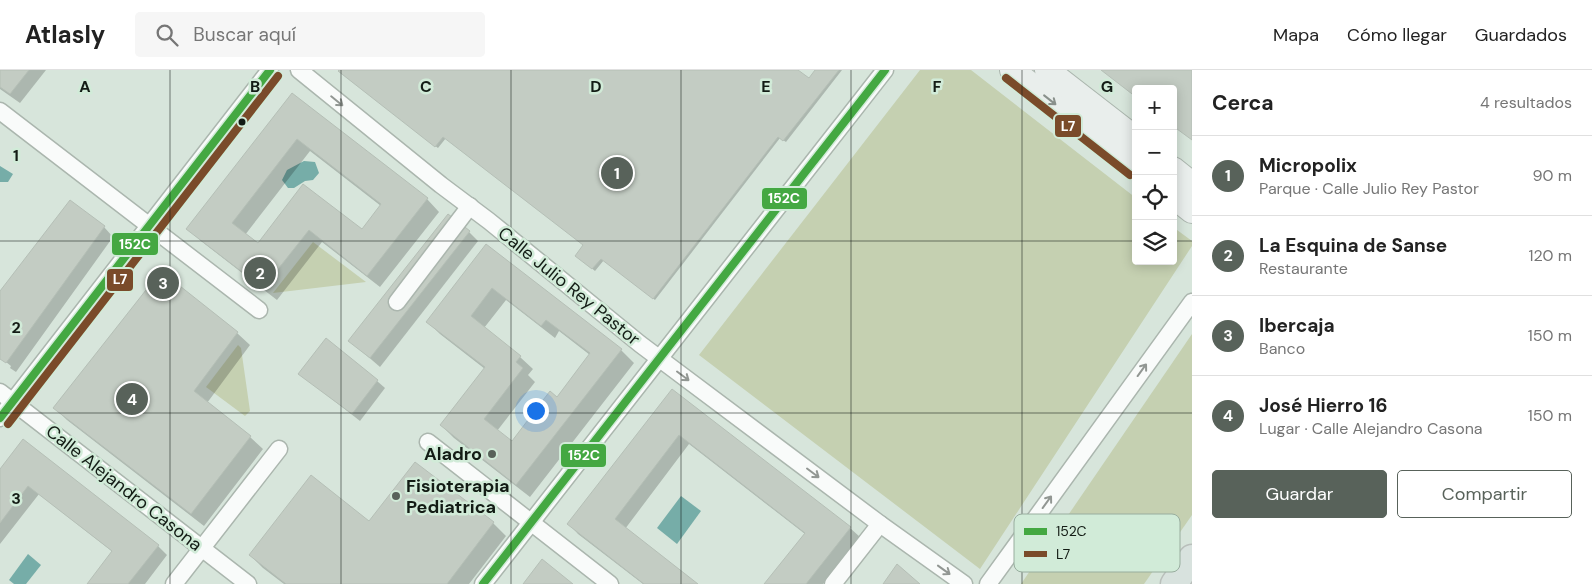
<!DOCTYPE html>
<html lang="es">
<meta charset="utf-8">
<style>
body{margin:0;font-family:"DM Sans",sans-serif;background:#f6f6f6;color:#222}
.controls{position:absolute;right:15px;top:15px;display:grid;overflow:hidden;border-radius:5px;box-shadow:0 2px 12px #0003}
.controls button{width:45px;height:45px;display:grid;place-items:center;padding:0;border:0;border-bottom:1px solid #e0e0e0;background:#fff;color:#222;font:25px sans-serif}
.you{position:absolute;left:535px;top:340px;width:18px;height:18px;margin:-12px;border:4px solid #fff;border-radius:50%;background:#1a73e8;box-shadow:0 0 0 8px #1a73e833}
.badge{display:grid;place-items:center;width:32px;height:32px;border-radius:50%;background:#58625a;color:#fff;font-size:16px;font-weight:700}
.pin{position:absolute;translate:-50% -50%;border:2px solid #fff;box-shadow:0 1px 5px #0006}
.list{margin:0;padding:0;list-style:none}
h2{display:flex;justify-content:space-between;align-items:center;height:65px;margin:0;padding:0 20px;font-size:21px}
h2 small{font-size:16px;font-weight:400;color:#767676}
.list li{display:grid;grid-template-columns:32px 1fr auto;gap:15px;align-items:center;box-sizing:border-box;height:80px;padding:0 20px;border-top:1px solid #e0e0e0}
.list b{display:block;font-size:19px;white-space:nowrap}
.list p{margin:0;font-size:16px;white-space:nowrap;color:#767676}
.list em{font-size:16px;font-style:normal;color:#767676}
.actions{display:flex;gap:10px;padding:15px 20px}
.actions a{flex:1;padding:11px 0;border:1px solid #58625a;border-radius:5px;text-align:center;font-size:18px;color:#58625a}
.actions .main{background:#58625a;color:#fff}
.icon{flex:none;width:28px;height:28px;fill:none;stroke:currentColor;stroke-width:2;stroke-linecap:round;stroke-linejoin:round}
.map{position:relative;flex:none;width:1192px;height:514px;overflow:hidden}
header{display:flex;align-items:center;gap:30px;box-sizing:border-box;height:70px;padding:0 25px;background:#fff;border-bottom:1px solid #e0e0e0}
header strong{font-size:24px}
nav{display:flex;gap:28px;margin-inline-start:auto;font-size:18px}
.search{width:350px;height:45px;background:#f6f6f6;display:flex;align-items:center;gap:12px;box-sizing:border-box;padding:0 18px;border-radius:5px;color:#767676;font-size:19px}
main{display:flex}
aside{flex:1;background:#fff}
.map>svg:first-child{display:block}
</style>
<header>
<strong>Atlasly</strong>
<div class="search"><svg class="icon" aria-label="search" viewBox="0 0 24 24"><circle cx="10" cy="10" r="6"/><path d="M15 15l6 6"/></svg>Buscar aquí</div>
<nav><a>Mapa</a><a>Cómo llegar</a><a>Guardados</a></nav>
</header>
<main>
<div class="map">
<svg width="1192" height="514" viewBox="0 0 1192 514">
<rect width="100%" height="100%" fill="#d7e5db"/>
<!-- green -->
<g fill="#c5d0b1">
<path d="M920 0H971L1136 128V191H1173V157L1192 171V176L980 499 699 285Z"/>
<path d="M313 172 366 212 273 223Z"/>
<path d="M1192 264V445L1144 514H1021Z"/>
<path d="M238 275 241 278 250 341 245 346 206 317Z"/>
</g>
<!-- water -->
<g fill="#76ada8">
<path d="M304 91 315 92 319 103 313 110 305 111 294 118H288L282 110 287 100Z"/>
<path d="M0 96 13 104 8 112H0Z"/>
<path d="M681 426 701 441 677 474 657 458Z"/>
<path d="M28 484 41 495 26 514H14L9 510Z"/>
</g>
<!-- shadow -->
<g fill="#0003" fill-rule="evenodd">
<path d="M1 0H46L20 33 0 19Z"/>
<path d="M340 0H796L809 10 817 0H842L786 72 780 68 655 230 604 190 595 201 579 188 585 175 446 68 438 78 341 3Z"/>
<path d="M292 25 427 129 439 142 380 217 322 172 277 230 201 171 188 159ZM310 81 381 136 362 161 304 116 258 175 245 165Z"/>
<path d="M104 157 113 167 16 302 10 298 11 296 0 287V223Z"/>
<path d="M469 162 478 171 380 297 350 271Z"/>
<path d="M487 176 621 280 634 293 530 427 454 368 441 355 485 299 440 264 428 252ZM506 230 555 268 559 261 590 285 557 328 512 373 497 361 535 312 528 305 533 299 520 287 484 258Z"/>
<path d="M237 263 250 275 207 333 250 367 263 379 204 456 67 350 55 338Z"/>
<path d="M299 303 377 311 385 318 360 351Z"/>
<path d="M673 321 850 458 860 467 823 514H766L805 464 689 374 625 459 696 514H643L578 464 569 454Z"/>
<path d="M415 394 493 453 506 466 469 514H284L263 498 250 485 370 452Z"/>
<path d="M0 401 158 476 167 485 145 514H88L113 482 39 424 0 474Z"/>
</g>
<!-- building -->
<g fill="#c3ccc3" stroke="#b5bfb6" fill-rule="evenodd">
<path d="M0 0H29L10 24 0 17Z"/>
<path d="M339 0H798L809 8 815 0H839L783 71 778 67 653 229 601 189 592 199 575 186 583 175 443 67 435 77 338 1Z"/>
<path d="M1101 0H1192V70L1173 56V19H1136V27Z"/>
<path d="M292 23 428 128 367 206 309 160 263 218 186 159ZM297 69 381 134 362 159 303 114 258 173 232 153Z"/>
<path d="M70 130 105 156 6 293 0 289V221Z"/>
<path d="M448 144 470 161 370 288 348 271Z"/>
<path d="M486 174 622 279 516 415 440 355 485 297 426 252ZM492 218 541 256 546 250 590 283 557 327 550 321 512 371 484 349 523 298 516 292 521 286 471 246Z"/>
<path d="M161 201 238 262 194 321 251 366 191 444 53 338Z"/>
<path d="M326 268 378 310 352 344 298 304Z"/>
<path d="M672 319 851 457 806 514H764L805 463 679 365 615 449 698 514H644L567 454Z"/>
<path d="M23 369 159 475 128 514H87L112 481 28 416 0 453V399Z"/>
<path d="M415 392 494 452 447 514H286L249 485 311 405 369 451Z"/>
<path d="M542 489 573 514H523Z"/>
<path d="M897 494 920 514H883Z"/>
</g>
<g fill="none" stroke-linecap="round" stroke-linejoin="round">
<defs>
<g id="street">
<path d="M299 0 441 115 489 151 640 274 880 454 964 514"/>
<path d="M0 41 259 240"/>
<path d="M397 232 470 136"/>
<path d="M0 322 248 514"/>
<path d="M0 348 270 0"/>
<path d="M428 372 610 514"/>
<path d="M174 514 279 379"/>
<path d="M483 514 885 0"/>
<path d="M833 514 880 454"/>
<path d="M988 514 1192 232"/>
</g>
<g id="secondary">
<path d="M1012 0 1136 97"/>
<path d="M1047 0 1136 69"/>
<path d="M1173 99 1192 114"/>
<path d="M1173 126 1192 141"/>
</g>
<path id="primary" d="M1174 514 1192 488"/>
</defs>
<!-- street casing -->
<use href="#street" stroke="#abb6ae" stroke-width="19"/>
<!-- secondary casing -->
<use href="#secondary" stroke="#abb6ae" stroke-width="26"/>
<!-- primary casing -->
<use href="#primary" stroke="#b9bfbb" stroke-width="29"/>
<!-- street -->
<use href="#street" stroke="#f9fbfa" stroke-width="16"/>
<!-- secondary -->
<use href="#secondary" stroke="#e9eeec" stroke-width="24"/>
<!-- primary -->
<use href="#primary" stroke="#d8e2de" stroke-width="26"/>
<defs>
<g id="bus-1">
<path d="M0 348 270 0"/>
<path d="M483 514 885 0"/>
</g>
<g id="bus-2">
<path d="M1006 8 1130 105"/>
<path d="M8 354 278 6"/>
</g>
</defs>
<!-- bus-1 casing -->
<use href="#bus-1" stroke="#d1ebd8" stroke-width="11"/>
<!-- bus-2 casing -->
<use href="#bus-2" stroke="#d1ebd8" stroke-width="11"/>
<!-- bus-1 -->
<use href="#bus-1" stroke="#44a842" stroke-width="8"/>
<!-- bus-2 -->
<use href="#bus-2" stroke="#7a4b2a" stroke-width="8"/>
</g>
<!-- one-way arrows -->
<defs><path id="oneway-shaft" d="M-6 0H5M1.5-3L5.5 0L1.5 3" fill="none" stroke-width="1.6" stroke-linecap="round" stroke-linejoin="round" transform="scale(1.25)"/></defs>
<use stroke="#89908b" href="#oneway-shaft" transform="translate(1050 30) rotate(38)"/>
<g stroke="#929793">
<use href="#oneway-shaft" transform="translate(337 31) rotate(39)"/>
<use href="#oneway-shaft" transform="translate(1142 300) rotate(-54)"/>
<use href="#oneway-shaft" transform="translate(683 306) rotate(37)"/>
<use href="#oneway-shaft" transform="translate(813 403) rotate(37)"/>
<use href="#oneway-shaft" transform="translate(1047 432) rotate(-54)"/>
<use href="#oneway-shaft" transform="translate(944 500) rotate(36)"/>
</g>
<!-- grid -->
<path fill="none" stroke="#131c15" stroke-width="1" stroke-opacity="0.55" d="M170 0V514M341 0V514M511 0V514M681 0V514M851 0V514M1022 0V514M0 171H1136M1173 171H1192M0 343H1192"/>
<!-- markers -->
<circle fill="#131c15" stroke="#d1ebd8" stroke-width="2" cx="242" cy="52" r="4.5"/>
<g fill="#58625a" stroke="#d1ebd8" stroke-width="2">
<circle cx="492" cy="384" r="5"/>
<circle cx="396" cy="426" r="5"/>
</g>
<g text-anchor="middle" stroke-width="5" stroke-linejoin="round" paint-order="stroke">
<!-- street labels -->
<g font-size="18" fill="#131c15" stroke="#d1ebd8">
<text transform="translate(569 216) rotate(39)" y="6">Calle Julio Rey Pastor</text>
<text transform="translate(124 418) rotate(38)" y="6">Calle Alejandro Casona</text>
</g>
<!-- poi labels -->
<g font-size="18" font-weight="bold" fill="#131c15" stroke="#d1ebd8" text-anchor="end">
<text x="482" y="390">Aladro</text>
<text x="406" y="422" text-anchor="start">Fisioterapia<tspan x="406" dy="21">Pediatrica</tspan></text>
</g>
</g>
<!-- legend -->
<rect x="1014" y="444" width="166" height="58" rx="8" fill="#d1ebd8" stroke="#98ad9e" stroke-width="1"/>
<rect x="1024" y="458" width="23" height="7" fill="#44a842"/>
<rect x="1024" y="481" width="23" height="6" fill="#7a4b2a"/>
<g font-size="14" fill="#131c15">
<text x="1056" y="466">152C</text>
<text x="1056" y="489">L7</text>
</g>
<g font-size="16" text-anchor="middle" font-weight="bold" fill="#131c15" stroke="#d1ebd8" stroke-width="5" stroke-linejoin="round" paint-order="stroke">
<text x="85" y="22">A</text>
<text x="255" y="22">B</text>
<text x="426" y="22">C</text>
<text x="596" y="22">D</text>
<text x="766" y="22">E</text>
<text x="937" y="22">F</text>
<text x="1107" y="22">G</text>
<text x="16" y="91">1</text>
<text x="16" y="263">2</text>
<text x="16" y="434">3</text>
</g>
<g stroke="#d1ebd8" stroke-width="2">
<rect x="1054" y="44" width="28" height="24" rx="5" fill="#7a4b2a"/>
<rect x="761" y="117" width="47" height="23" rx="5" fill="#44a842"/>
<rect x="111" y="162" width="48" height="24" rx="5" fill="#44a842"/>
<rect x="106" y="198" width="28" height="24" rx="5" fill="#7a4b2a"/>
<rect x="560" y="373" width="47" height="25" rx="5" fill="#44a842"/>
</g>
<g font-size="14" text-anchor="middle" font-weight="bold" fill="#fff">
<text x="1068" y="61">L7</text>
<text x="784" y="133">152C</text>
<text x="135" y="179">152C</text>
<text x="120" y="214">L7</text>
<text x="584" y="390">152C</text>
</g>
</svg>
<div class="controls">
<button>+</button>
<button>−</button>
<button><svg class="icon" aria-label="locate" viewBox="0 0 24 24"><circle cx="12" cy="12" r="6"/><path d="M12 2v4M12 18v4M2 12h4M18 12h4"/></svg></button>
<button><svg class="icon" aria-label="layers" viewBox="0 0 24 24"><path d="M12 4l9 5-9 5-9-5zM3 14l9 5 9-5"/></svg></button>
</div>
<div class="you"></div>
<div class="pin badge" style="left:617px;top:103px">1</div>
<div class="pin badge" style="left:260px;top:203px">2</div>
<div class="pin badge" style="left:163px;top:213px">3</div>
<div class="pin badge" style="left:132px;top:329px">4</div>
</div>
<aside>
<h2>Cerca<small>4 resultados</small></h2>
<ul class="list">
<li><span class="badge">1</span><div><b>Micropolix</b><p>Parque · Calle Julio Rey Pastor</p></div><em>90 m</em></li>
<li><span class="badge">2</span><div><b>La Esquina de Sanse</b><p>Restaurante</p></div><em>120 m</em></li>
<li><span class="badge">3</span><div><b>Ibercaja</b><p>Banco</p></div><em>150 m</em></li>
<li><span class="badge">4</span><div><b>José Hierro 16</b><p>Lugar · Calle Alejandro Casona</p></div><em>150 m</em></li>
</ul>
<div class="actions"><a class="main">Guardar</a><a>Compartir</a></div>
</aside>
</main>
